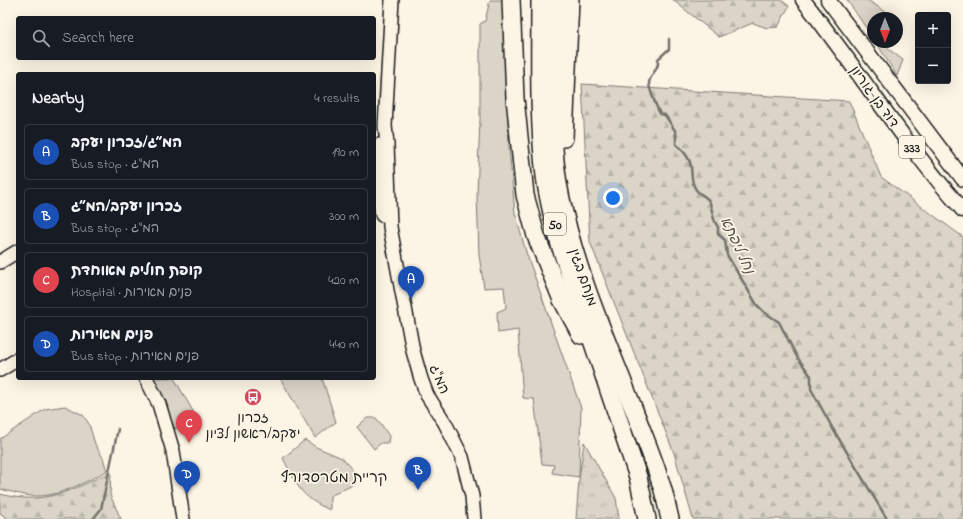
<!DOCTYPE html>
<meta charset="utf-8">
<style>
body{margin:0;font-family:"Indie Flower","Playpen Sans Hebrew",sans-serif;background:#242831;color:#f1f3f6}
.controls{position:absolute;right:12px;top:12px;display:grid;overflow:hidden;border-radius:4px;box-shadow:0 4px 16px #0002}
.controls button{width:36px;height:36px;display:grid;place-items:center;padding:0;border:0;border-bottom:1px solid #363941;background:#171b24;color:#f1f3f6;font:20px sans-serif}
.compass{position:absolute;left:867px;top:12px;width:36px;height:36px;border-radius:50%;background:#171b24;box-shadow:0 4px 16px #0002;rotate:180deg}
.you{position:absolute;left:613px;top:198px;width:14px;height:14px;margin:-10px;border:3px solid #fff;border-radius:50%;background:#1a73e8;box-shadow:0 0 0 6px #1a73e833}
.badge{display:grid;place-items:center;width:26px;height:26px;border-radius:50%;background:#d1495b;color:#fff;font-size:13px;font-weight:700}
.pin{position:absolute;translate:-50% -33px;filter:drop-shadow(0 1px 2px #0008)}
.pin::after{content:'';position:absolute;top:21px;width:14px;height:12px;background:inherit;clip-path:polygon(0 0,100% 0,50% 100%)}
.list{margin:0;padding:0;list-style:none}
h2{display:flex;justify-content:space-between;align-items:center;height:52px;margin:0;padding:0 16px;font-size:17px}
h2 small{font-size:13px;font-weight:400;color:#9ea1a6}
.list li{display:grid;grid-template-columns:26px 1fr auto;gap:12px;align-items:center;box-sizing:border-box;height:56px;margin:0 8px 8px;padding:0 8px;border:1px solid #363941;border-radius:4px}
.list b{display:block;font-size:15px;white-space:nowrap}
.list p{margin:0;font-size:13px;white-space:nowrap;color:#9ea1a6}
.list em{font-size:13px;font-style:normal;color:#9ea1a6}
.icon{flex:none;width:22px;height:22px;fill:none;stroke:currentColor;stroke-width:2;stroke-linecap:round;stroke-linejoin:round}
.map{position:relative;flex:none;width:963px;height:519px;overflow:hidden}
.search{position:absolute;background:#171b24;box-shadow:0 4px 16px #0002;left:16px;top:16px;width:360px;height:44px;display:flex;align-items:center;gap:10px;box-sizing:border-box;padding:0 14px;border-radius:4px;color:#9ea1a6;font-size:15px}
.panel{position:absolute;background:#171b24;box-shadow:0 4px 16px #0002;left:16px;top:72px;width:360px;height:308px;border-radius:4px}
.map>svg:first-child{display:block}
</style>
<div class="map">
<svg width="963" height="519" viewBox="0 0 963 519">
<defs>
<pattern id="grass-tufts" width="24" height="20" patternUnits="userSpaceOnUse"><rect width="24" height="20" fill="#dbd5c8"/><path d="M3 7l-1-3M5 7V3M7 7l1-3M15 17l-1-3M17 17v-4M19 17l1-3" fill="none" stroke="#bbb6ab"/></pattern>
<pattern id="forest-firs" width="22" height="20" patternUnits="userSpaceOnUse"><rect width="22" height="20" fill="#dbd5c8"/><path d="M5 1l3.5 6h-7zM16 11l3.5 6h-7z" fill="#bbb6ab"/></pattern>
</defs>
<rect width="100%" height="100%" fill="#fcf5e5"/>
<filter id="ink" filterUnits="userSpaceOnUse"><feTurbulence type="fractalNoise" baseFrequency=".025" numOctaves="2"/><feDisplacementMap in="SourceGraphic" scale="8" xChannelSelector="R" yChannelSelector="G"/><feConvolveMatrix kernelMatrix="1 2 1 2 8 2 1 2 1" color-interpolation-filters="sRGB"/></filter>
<g filter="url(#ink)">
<!-- grass -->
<path fill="url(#grass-tufts)" stroke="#7c7872" d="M584 442 616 498 619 519H576L579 480Z"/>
<!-- forest -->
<g fill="url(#forest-firs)" stroke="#7c7872">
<path d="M673 0H781L789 6 778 27 767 28 753 23 719 37Z"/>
<path d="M582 84 849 101 881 177 963 237V519H693L674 453 590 242Z"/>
<path d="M111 472 110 495 121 519H8L0 513V494C45 506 71 490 111 472Z"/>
</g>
<!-- park -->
<g fill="#dbd5c8" stroke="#7c7872">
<path d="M490 0H504L509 148 515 213 526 252 581 408 579 477 552 473 554 465 542 464 534 399 523 398 518 330 498 333 497 312 506 308 504 287 484 288 479 255 477 195 480 119V24L485 21Z"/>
<path d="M847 0H867L891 15 889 18H873V38Z"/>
<path d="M876 42H879L903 60 897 76Z"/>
<path d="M153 378H174L198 420 175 429Z"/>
<path d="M280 378H322L336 422 315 438Z"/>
<path d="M65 406 83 415 89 424 95 444 103 458 107 471C85 482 59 497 34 496 25 496 9 491 0 489V439L45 409Z"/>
<path d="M367 418H376L381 424 389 436 388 443H381L374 449 357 427Z"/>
<path d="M305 440 316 447 342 458 355 473V484L330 496V510C300 497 297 485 283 458Z"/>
</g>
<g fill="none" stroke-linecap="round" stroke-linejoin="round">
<!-- stream -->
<g stroke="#75726c" stroke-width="2.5">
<path d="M669 39V49L658 59C660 69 650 74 649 83 649 89 657 108 660 114L665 115 676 132V144C682 150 690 157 691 167 692 175 691 181 695 188 698 195 707 195 710 203 713 212 712 219 718 227V234L725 240 727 255 757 305 764 312 779 322 797 357 811 376V389L833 429 887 519"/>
<path d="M93 519 101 509 118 429"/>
</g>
<defs>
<g id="secondary">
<path d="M392 0 385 126 387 144 390 227 413 351 421 379 427 395 445 423 462 457 472 496 474 519"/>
<path d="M379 145V195L382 215"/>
<path d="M0 262 18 251"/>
<path d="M0 370 18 359"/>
<path d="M146 378 159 404 173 451 183 519"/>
</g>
<g id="primary">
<path d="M803 0C858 69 904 144 963 210"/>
<path d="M828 0 963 179"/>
</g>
<g id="highway">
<path d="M511 0 515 98 525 195 536 236 562 300 581 335"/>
<path d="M540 0C540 59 538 118 545 176 548 200 554 222 560 245L638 477 647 519"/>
<path d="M555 0C554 64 547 136 561 199 576 272 607 341 634 410 643 434 654 459 661 484 665 495 667 507 670 519"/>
<path d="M564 138 570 0"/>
</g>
</defs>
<!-- secondary casing -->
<use href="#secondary" stroke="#1c1c1c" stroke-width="16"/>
<!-- primary casing -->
<use href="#primary" stroke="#1c1c1c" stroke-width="17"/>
<!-- highway casing -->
<use href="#highway" stroke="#1c1c1c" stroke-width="20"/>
<!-- secondary -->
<use href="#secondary" stroke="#fcf5e5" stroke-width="13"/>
<!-- primary -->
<use href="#primary" stroke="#fcf5e5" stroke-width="14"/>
<!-- highway -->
<use href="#highway" stroke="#fcf5e5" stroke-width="17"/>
</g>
</g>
<!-- icons -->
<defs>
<symbol id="bus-disc" viewBox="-11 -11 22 22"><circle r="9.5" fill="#d1495b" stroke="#fcf5e5"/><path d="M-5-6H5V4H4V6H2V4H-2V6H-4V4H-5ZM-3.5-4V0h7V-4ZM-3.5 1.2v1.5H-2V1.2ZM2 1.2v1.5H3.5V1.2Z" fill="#fff"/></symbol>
</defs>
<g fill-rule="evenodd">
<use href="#bus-disc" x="243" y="387" width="20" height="20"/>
</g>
<g text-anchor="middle" stroke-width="3.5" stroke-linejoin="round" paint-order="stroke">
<!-- shield labels -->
<g fill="#fcf5e5" stroke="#5f5d58" stroke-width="1">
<rect x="899" y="136" width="26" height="22" rx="3"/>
<rect x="544" y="213" width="22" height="22" rx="3"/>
</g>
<g font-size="13" font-weight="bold" fill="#1c1c1c">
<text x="912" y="152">333</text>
<text x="555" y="229">50</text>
</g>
<!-- street labels -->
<g font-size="14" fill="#1c1c1c" stroke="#fcf5e5">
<text transform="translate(875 96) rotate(54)" y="5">דוד בן-גוריון</text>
<text transform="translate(584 277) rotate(71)" y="5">מנחם בגין</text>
<text transform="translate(440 379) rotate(67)" y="5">המ"ג</text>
</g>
<!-- poi labels -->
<g font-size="14" fill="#1c1c1c" stroke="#fcf5e5">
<text x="253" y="422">זכרון<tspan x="253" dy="16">יעקב/ראשון לציון</tspan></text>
</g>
<!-- water labels -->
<g font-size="15" font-style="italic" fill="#575551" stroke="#fcf5e5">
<text transform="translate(738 245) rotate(65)" y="5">נחל ליפתא</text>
</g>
<!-- neighbourhood labels -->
<g font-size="15" fill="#1c1c1c" stroke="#fcf5e5">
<text x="334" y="482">קריית מטרסדורף</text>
</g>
</g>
</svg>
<div class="controls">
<button>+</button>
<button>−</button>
</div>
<svg class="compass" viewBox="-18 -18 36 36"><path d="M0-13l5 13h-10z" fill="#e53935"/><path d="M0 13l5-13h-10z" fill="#9ea1a6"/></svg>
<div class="you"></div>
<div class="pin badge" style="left:411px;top:299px;background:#1a4fb4">A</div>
<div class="pin badge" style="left:418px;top:490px;background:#1a4fb4">B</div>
<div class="pin badge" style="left:189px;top:443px;background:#e0444e">C</div>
<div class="pin badge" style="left:187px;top:494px;background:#1a4fb4">D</div>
<div class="search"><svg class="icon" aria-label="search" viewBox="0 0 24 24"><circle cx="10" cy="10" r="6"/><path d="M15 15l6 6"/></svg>Search here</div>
<section class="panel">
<h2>Nearby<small>4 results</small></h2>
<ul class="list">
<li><span class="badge" style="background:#1a4fb4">A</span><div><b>המ״ג/זכרון יעקב</b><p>Bus stop · המ&quot;ג</p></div><em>190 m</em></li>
<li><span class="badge" style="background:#1a4fb4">B</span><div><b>זכרון יעקב/המ״ג</b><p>Bus stop · המ&quot;ג</p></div><em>300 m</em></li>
<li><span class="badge" style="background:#e0444e">C</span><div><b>קופת חולים מאוחדת</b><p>Hospital · פנים מאירות</p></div><em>420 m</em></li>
<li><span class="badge" style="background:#1a4fb4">D</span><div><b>פנים מאירות</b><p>Bus stop · פנים מאירות</p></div><em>440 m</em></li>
</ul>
</section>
</div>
